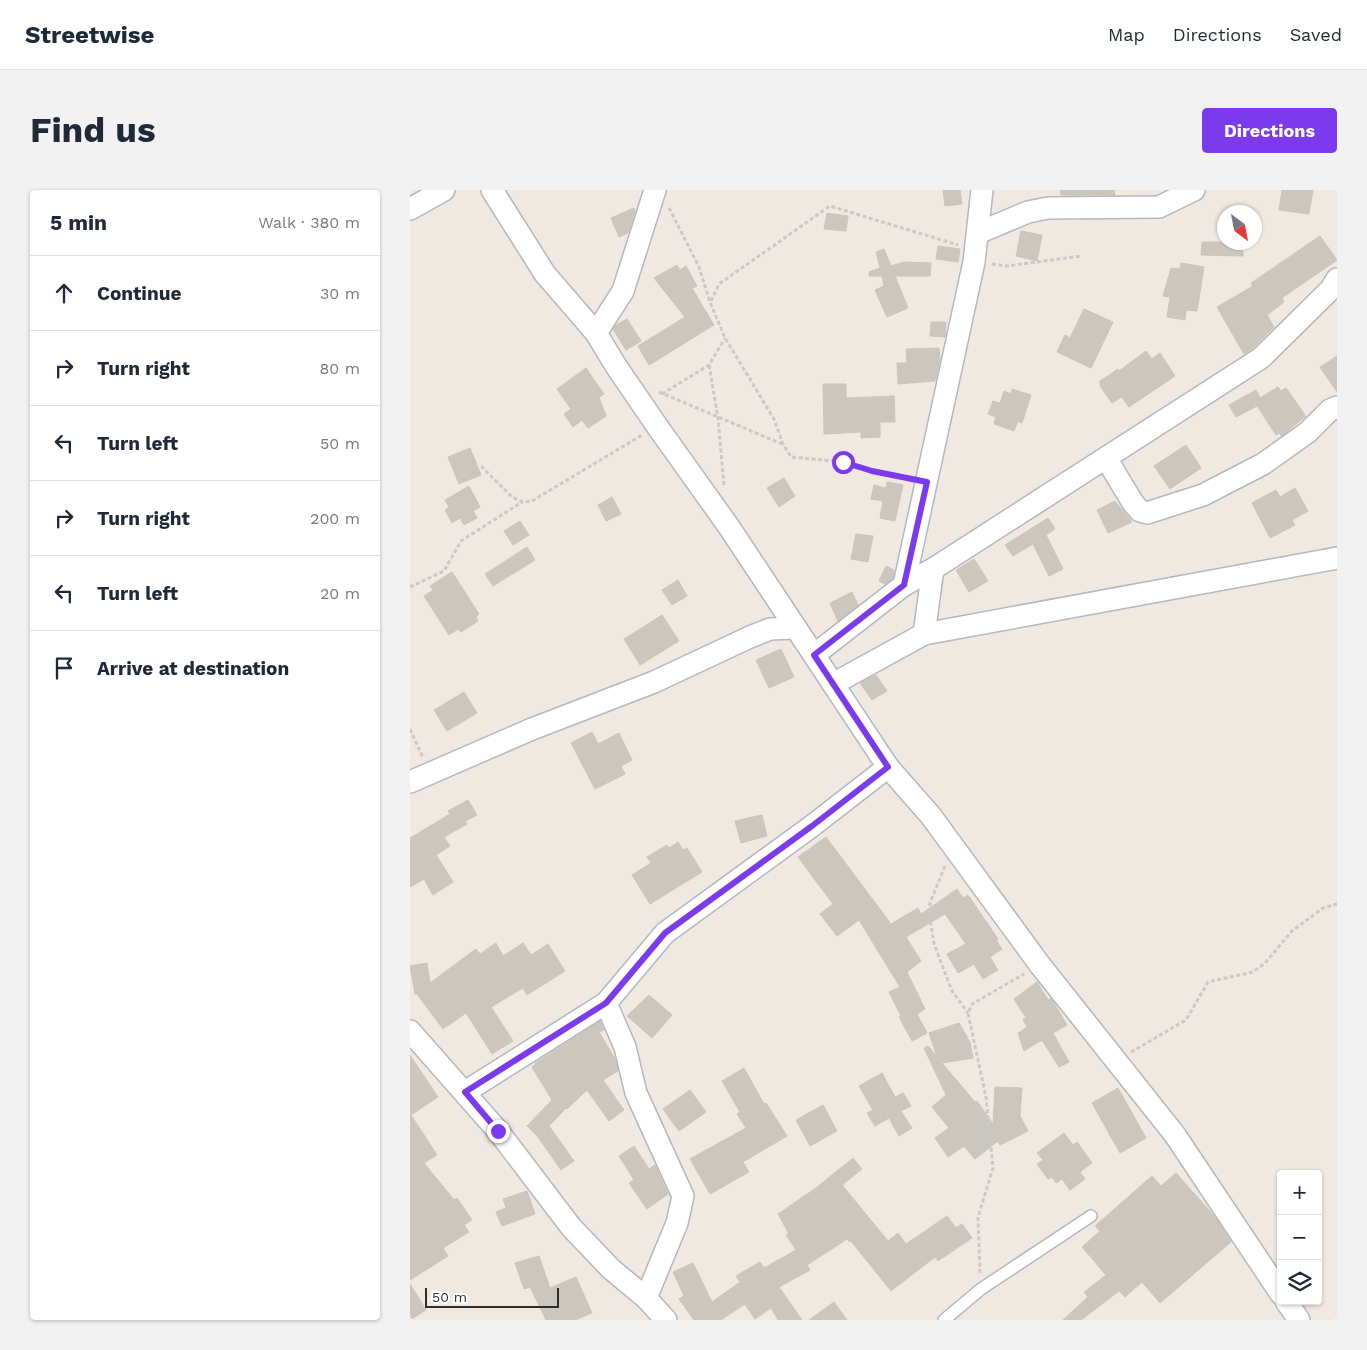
<!DOCTYPE html>
<meta charset="utf-8">
<style>
body{margin:0;font-family:"Work Sans",sans-serif;background:#f2f2f3;color:#1f2937}
.controls{position:absolute;right:15px;bottom:15px;display:grid;overflow:hidden;border-radius:5px;box-shadow:0 1px 4px #0004}
.controls button{width:45px;height:45px;display:grid;place-items:center;padding:0;border:0;border-bottom:1px solid #e0e1e3;background:#fff;color:#1f2937;font:25px sans-serif}
.compass{position:absolute;left:807px;top:15px;width:45px;height:45px;border-radius:50%;background:#fff;box-shadow:0 1px 4px #0004;rotate:148deg}
.scale{position:absolute;left:15px;bottom:12px;width:134px;box-sizing:border-box;padding-left:5px;border:2px solid #2e2e2e;border-top:0;font-size:14px;line-height:18px;white-space:nowrap;color:#2e2e2e;-webkit-text-stroke:4px #fff;paint-order:stroke}
.stop{position:absolute;width:15px;height:15px;margin:-11px;border:4px solid #7c3aed;border-radius:50%;background:#fff}
.stop.end{background:#7c3aed;border-color:#fff;box-shadow:0 1px 5px #0008}
.list{margin:0;padding:0;list-style:none}
h2{display:flex;justify-content:space-between;align-items:center;height:65px;margin:0;padding:0 20px;font-size:21px}
h2 small{font-size:16px;font-weight:400;color:#747a83}
.list li{display:grid;grid-template-columns:32px 1fr auto;gap:15px;align-items:center;box-sizing:border-box;height:75px;padding:0 20px;border-top:1px solid #e0e1e3}
.list b{display:block;font-size:19px;white-space:nowrap}
.list em{font-size:16px;font-style:normal;color:#747a83}
.icon{flex:none;width:28px;height:28px;fill:none;stroke:currentColor;stroke-width:2;stroke-linecap:round;stroke-linejoin:round}
.map{position:relative;flex:none;width:927px;height:1130px;overflow:hidden;border-radius:5px}
header{display:flex;align-items:center;gap:30px;box-sizing:border-box;height:70px;padding:0 25px;background:#fff;border-bottom:1px solid #e0e1e3}
header strong{font-size:24px}
nav{display:flex;gap:28px;margin-inline-start:auto;font-size:18px}
.intro{display:flex;align-items:center;justify-content:space-between;box-sizing:border-box;height:120px;padding:0 30px}
h1{margin:0;font-size:35px}
.button{padding:12px 22px;border-radius:5px;background:#7c3aed;color:#fff;font-size:18px;font-weight:700}
main{display:flex;gap:30px;padding:0 30px}
aside{flex:1;background:#fff;border-radius:5px;box-shadow:0 1px 4px #0004}
.map>svg:first-child{display:block}
</style>
<header>
<strong>Streetwise</strong>
<nav><a>Map</a><a>Directions</a><a>Saved</a></nav>
</header>
<div class="intro"><h1>Find us</h1><a class="button">Directions</a></div>
<main>
<aside>
<h2>5 min<small>Walk · 380 m</small></h2>
<ul class="list">
<li><svg class="icon" aria-label="ahead" viewBox="0 0 24 24"><path d="M12 20V5M6 11l6-6 6 6"/></svg><div><b>Continue</b></div><em>30 m</em></li>
<li><svg class="icon" aria-label="right" viewBox="0 0 24 24"><path d="M7 20v-9h11M14 6l5 5-5 5"/></svg><div><b>Turn right</b></div><em>80 m</em></li>
<li><svg class="icon" aria-label="left" viewBox="0 0 24 24"><path d="M17 20v-9H6M10 6l-5 5 5 5"/></svg><div><b>Turn left</b></div><em>50 m</em></li>
<li><svg class="icon" aria-label="right" viewBox="0 0 24 24"><path d="M7 20v-9h11M14 6l5 5-5 5"/></svg><div><b>Turn right</b></div><em>200 m</em></li>
<li><svg class="icon" aria-label="left" viewBox="0 0 24 24"><path d="M17 20v-9H6M10 6l-5 5 5 5"/></svg><div><b>Turn left</b></div><em>20 m</em></li>
<li><svg class="icon" aria-label="arrive" viewBox="0 0 24 24"><path d="M6 21V4h12l-3 4 3 4H6"/></svg><div><b>Arrive at destination</b></div></li>
</ul>
</aside>
<div class="map">
<svg width="927" height="1130" viewBox="0 0 927 1130">
<rect width="100%" height="100%" fill="#efe9e1"/>
<!-- building -->
<g fill="#cbc7bf" stroke="#cbc5ba">
<path d="M533 0H550L552 14 535 16Z"/>
<path d="M650 0H704L705 5H651Z"/>
<path d="M872 0H903L899 24 869 20Z"/>
<path d="M224 18 225 21 218 43 209 47 201 28Z"/>
<path d="M417 23 438 26 436 41 414 39Z"/>
<path d="M611 41 632 45 627 71 606 66Z"/>
<path d="M910 46 927 70 872 108 874 112 857 125 864 137 843 158 834 164 807 117 843 96 841 93Z"/>
<path d="M792 52H833V66L791 65Z"/>
<path d="M528 56 550 59 548 72 526 69Z"/>
<path d="M474 59 481 76 494 72 521 73 520 86H485L498 118 477 127 465 100 474 96 472 86H459V82L470 78 466 62Z"/>
<path d="M771 73 794 77 787 121 776 120 775 130 757 127 760 107 753 106 761 78 770 79Z"/>
<path d="M267 75 270 80 276 76 287 96 282 98 304 135 239 175 228 156 275 127 244 88Z"/>
<path d="M674 119 703 132 681 178 647 162 655 145 660 148Z"/>
<path d="M217 129 231 151 216 160 203 139 206 135Z"/>
<path d="M521 132H536L535 147 520 146Z"/>
<path d="M529 158 530 170 525 191 488 194 487 173H497L496 159Z"/>
<path d="M736 161 742 169 750 163 765 186 719 217 712 207 702 213 690 196V191L708 179 709 181Z"/>
<path d="M927 166V202L910 177Z"/>
<path d="M176 178 194 204 189 207 196 226 178 238 172 230 163 237 154 224 161 219 147 199Z"/>
<path d="M413 194H436V208L484 206 485 232H470V247L451 248V242L414 244Z"/>
<path d="M868 197 871 201 876 198 896 226 871 246 870 243 866 245 847 216 826 227 819 215 846 200 850 208Z"/>
<path d="M602 199 621 205 612 233 608 231 604 241 584 234 586 227 578 224 583 211 590 213 594 201 601 204Z"/>
<path d="M776 255 791 278 760 299 744 276Z"/>
<path d="M60 258 71 285 49 294 38 267Z"/>
<path d="M374 288 385 306 369 317 357 298Z"/>
<path d="M477 292 493 295 485 331 470 328 473 311 461 309 464 295 476 298Z"/>
<path d="M59 296 70 317 63 321 67 328 54 335 50 328 42 333 35 320 39 317 35 310Z"/>
<path d="M885 298 898 321 882 330 885 335 860 348 842 313 866 300 870 307Z"/>
<path d="M202 307 211 324 196 331 188 315Z"/>
<path d="M705 311 722 332 698 343 687 320Z"/>
<path d="M638 328 645 339 636 345 653 379 639 386 623 354 603 366 595 355Z"/>
<path d="M110 331 119 345 103 355 94 341Z"/>
<path d="M446 344 463 346 458 372 441 369Z"/>
<path d="M117 357 125 370 83 396 75 384Z"/>
<path d="M564 369 578 391 559 402 546 380Z"/>
<path d="M476 376 484 380 483 388 475 394 469 391Z"/>
<path d="M42 382 69 424 66 427 68 431 51 442 48 439 39 445 14 406 23 400 20 396Z"/>
<path d="M268 390 277 406 262 415 252 400Z"/>
<path d="M442 402 448 415 428 431 420 413Z"/>
<path d="M252 425 269 451 230 475 214 449Z"/>
<path d="M371 459 384 487 359 498 346 470Z"/>
<path d="M466 485 477 501 462 510 450 493Z"/>
<path d="M54 502 67 523 37 541 24 520Z"/>
<path d="M182 542 188 554 209 543 222 570 211 576 215 584 185 599 161 553Z"/>
<path d="M58 610 67 625 55 631 57 634 34 647 40 656 26 665 43 692 23 705 14 689 0 697V648L40 624 38 621Z"/>
<path d="M352 625 357 646 331 653 325 631Z"/>
<path d="M416 647 481 734 508 718 511 724 547 699 553 708 558 705 588 749 586 750 592 759 580 767 588 780 573 789 564 774 548 783 537 764 556 754 535 724 496 747 511 771 497 782 515 819 507 824 517 843 502 851 489 827 491 826 479 802 490 797 449 730 427 746 410 724 423 714 388 667Z"/>
<path d="M268 652 273 660 277 658 292 682 240 714 222 685 241 673 237 667 257 655 259 658Z"/>
<path d="M86 753 93 766 113 753 121 765 138 754 155 781 117 805 113 798 81 817 103 851 82 864 56 823 33 839 7 804H5L0 776 17 773 20 793 66 759 70 764Z"/>
<path d="M627 792 638 810 641 808 643 811 657 835 643 843 659 872 649 877 632 850 614 861 608 843 617 837 613 830 616 828 604 809Z"/>
<path d="M239 805 262 825 242 848 217 826Z"/>
<path d="M190 831 194 840 189 842 205 869 208 881 193 890 214 920 199 931 177 900 157 919 156 918 139 936 164 971 151 980 128 947 117 936 142 910 122 877 126 874 125 873Z"/>
<path d="M549 833 560 852 563 868 532 873 565 912 567 911 583 934 585 897 612 898 610 926 618 941 590 955 588 951 565 969 554 956 538 967 525 948 539 938 522 917 536 905 514 858 518 856 527 867 519 843Z"/>
<path d="M0 865 28 907 1 925 27 965 14 973 44 1010 47 1008 62 1030 54 1035 59 1042 33 1058 38 1066 0 1090Z"/>
<path d="M334 878 354 914 356 913 377 946 333 972 339 982 300 1004 280 969 336 938 327 924 330 922 312 891Z"/>
<path d="M472 883 485 907 493 903 501 916 491 921 502 938 489 946 479 928 465 936 457 923 463 920 449 896Z"/>
<path d="M708 898 736 948 710 963 682 913Z"/>
<path d="M280 900 296 922 269 941 253 919Z"/>
<path d="M413 915 427 941 400 956 386 930Z"/>
<path d="M654 943 663 955 667 952 682 973 670 982 675 989 660 1000 652 989 646 993 642 987 638 989 627 974 633 970 627 963Z"/>
<path d="M224 956 239 979 245 975 258 1004 237 1019 219 993 224 990 209 966Z"/>
<path d="M443 968 452 979 432 995 478 1051 488 1043 496 1054 537 1026 546 1038 552 1034 562 1048 528 1071 525 1067 481 1101 441 1051 440 1052 437 1049 397 1075 400 1080 369 1097 392 1130H368L361 1118 345 1129 335 1114 311 1130H284L269 1109 274 1106 263 1082 283 1073 302 1112 330 1092 326 1086 350 1072 354 1078 386 1060 376 1045 379 1044 368 1024 406 998Z"/>
<path d="M766 983 805 1027 821 1052 750 1113 732 1092 715 1107 709 1101 671 1130H653L678 1107 674 1102 696 1085 672 1057 690 1041 685 1036 742 986 751 996Z"/>
<path d="M117 1001 125 1024 92 1036 86 1022 96 1018 93 1009Z"/>
<path d="M129 1066 140 1098 166 1087 182 1123 165 1130H136L120 1097 114 1099 105 1073Z"/>
<path d="M0 1094 16 1120 0 1130Z"/>
<path d="M424 1112 437 1130H399Z"/>
</g>
<g fill="none" stroke-linecap="round" stroke-linejoin="round">
<defs>
<path id="lane" d="M534 1130 571 1099 681 1026"/>
<g id="street">
<path d="M82 0 135 84 186 143 206 176 247 236 319 337 478 577 521 626 630 775 765 945 871 1104"/>
<path d="M0 19 34 0"/>
<path d="M568 43 618 22 638 18 749 17 784 0"/>
<path d="M186 143 213 101 245 0"/>
<path d="M696 268 723 313 730 321 737 323 793 305 853 274 898 242 920 220 927 217"/>
<path d="M494 395 564 72 572 0"/>
<path d="M514 444 523 379"/>
<path d="M404 465 494 395 523 379 851 168 921 99 927 89"/>
<path d="M423 494 514 444 927 368"/>
<path d="M0 592 122 539 244 492 340 447 360 439 386 438"/>
<path d="M196 813 215 857 226 903 273 1006 267 1033 236 1108"/>
<path d="M0 841 88 941 161 1037 201 1079 236 1108 256 1130"/>
<path d="M55 902 196 813 255 743 402 636 478 577"/>
<path d="M876 1111 889 1130"/>
</g>
</defs>
<!-- lane casing -->
<use href="#lane" stroke="#b4b7c1" stroke-width="14"/>
<!-- street casing -->
<use href="#street" stroke="#b4b7c1" stroke-width="24"/>
<!-- path -->
<g stroke="#c9c9c9" stroke-width="3" stroke-dasharray="4 2.5" stroke-linecap="butt">
<path d="M259 18 289 77 300 112 315 148 364 229 373 254 381 267 433 272 462 281 499 289"/>
<path d="M582 74 597 76 671 66"/>
<path d="M301 111 309 94 420 16 548 55"/>
<path d="M299 175 308 228 314 295"/>
<path d="M249 202 372 254"/>
<path d="M252 204 299 175 315 148"/>
<path d="M71 276 102 307 113 312 122 311 232 245"/>
<path d="M0 397 34 381 51 351 112 312"/>
<path d="M0 539 13 568"/>
<path d="M535 676 520 713V728L524 754 542 801 558 823"/>
<path d="M721 862 776 830 798 792 843 782 855 773 882 741 913 718 927 714"/>
<path d="M570 1083 568 1027 583 978 576 907 558 823 562 814 614 784"/>
</g>
<!-- lane -->
<use href="#lane" stroke="#fff" stroke-width="11"/>
<!-- street -->
<use href="#street" stroke="#fff" stroke-width="21"/>
</g>
<g fill="none" stroke-linecap="round" stroke-linejoin="round">
<!-- route -->
<path stroke="#7c3aed" stroke-width="6" d="M88 941 55 902 196 813 255 743 402 636 478 577 404 465 494 395 517 292 462 281 433 272"/>
</g>
</svg>
<div class="controls">
<button>+</button>
<button>−</button>
<button><svg class="icon" aria-label="layers" viewBox="0 0 24 24"><path d="M12 4l9 5-9 5-9-5zM3 14l9 5 9-5"/></svg></button>
</div>
<svg class="compass" viewBox="-18 -18 36 36"><path d="M0-13l5 13h-10z" fill="#e53935"/><path d="M0 13l5-13h-10z" fill="#747a83"/></svg>
<div class="scale">50 m</div>
<div class="stop" style="left:433px;top:272px"></div>
<div class="stop end" style="left:88px;top:941px"></div>
</div>
</main>
